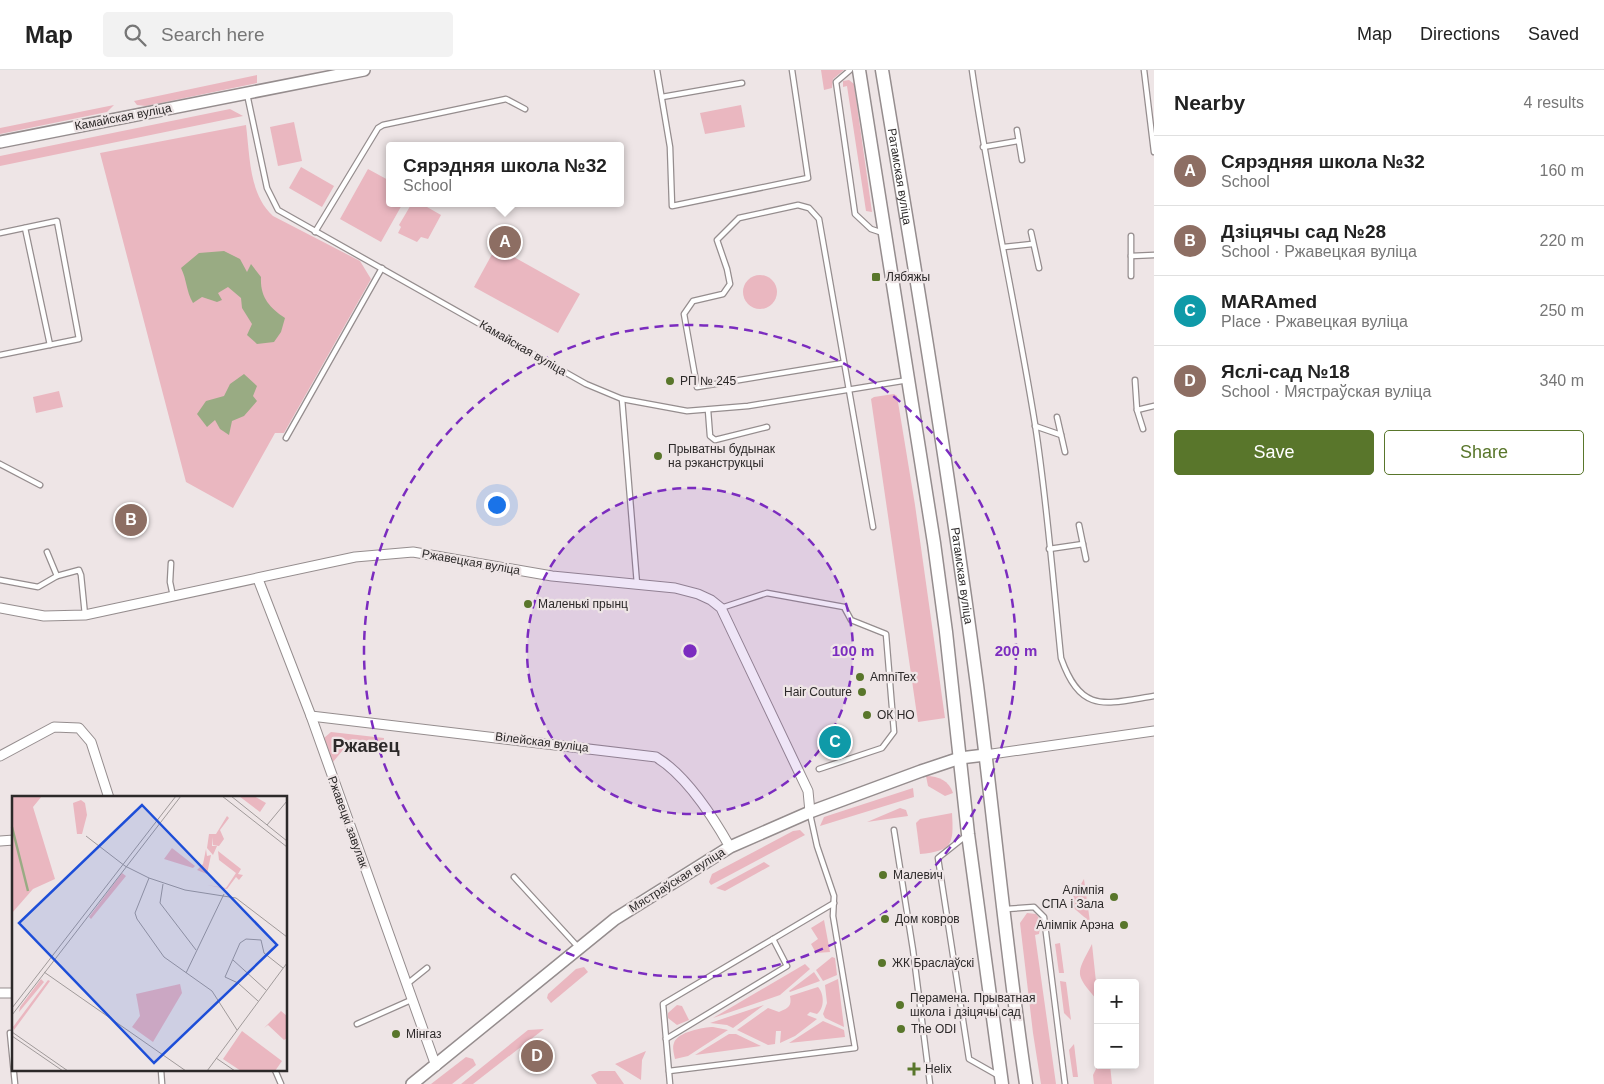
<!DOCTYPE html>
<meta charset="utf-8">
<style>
body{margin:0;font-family:Arial,sans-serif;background:#f2f2f2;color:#222}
.controls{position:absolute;right:15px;bottom:15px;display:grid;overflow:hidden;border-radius:5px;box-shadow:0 2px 8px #0003}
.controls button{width:45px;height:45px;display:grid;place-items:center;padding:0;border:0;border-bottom:1px solid #e0e0e0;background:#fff;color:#222;font:25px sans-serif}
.you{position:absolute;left:496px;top:434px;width:18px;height:18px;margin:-12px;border:4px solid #fff;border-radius:50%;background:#1a73e8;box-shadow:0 0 0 8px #1a73e833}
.badge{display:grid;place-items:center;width:32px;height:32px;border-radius:50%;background:#59762b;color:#fff;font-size:16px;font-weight:700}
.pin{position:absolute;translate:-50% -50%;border:2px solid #fff;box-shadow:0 1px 5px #0006}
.popup{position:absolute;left:386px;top:72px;width:238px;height:65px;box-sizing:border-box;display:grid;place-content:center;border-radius:5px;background:#fff;filter:drop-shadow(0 1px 4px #0005);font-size:16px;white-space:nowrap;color:#767676}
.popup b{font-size:19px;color:#222}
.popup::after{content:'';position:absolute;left:50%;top:100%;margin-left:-10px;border:10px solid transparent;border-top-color:#fff}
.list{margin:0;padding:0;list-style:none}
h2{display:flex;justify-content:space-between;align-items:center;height:65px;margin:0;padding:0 20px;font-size:21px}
h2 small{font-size:16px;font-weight:400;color:#767676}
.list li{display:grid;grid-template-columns:32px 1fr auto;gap:15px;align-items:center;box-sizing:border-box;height:70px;padding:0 20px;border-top:1px solid #e0e0e0}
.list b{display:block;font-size:19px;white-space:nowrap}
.list p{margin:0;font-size:16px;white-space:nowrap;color:#767676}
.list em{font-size:16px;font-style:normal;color:#767676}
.actions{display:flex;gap:10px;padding:15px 20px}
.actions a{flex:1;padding:11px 0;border:1px solid #59762b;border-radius:5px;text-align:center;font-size:18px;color:#59762b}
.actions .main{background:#59762b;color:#fff}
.icon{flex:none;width:28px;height:28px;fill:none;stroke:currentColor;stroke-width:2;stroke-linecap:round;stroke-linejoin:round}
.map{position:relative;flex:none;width:1154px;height:1014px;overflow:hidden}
header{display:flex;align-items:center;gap:30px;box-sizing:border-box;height:70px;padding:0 25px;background:#fff;border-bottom:1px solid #e0e0e0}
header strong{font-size:24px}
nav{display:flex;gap:28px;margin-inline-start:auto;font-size:18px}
.search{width:350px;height:45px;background:#f2f2f2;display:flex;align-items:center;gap:12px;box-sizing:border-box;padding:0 18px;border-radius:5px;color:#767676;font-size:19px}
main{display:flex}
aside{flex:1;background:#fff}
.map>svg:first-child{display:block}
</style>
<header>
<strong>Map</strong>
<div class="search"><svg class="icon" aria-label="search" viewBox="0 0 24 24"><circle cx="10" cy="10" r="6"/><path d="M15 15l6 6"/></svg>Search here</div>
<nav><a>Map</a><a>Directions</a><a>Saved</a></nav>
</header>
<main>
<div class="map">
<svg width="1154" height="1014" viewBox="0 0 1154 1014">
<rect width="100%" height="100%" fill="#eee5e6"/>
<!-- green -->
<g fill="#eab7c0">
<path d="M821 0H844L833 9 832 18 824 20Z"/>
<path d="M257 5V13L146 36 137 35 134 31Z"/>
<path d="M849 10 854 14 872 142 866 141 847 16 843 17V11Z"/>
<path d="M114 35 107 42 0 64V58Z"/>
<path d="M741 35 745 57 705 64 700 43Z"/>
<path d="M230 39 243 46 0 96V86Z"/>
<path d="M294 52 302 91 278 96 270 57Z"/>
<path d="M246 55C250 87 249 124 273 146L360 191 371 209 284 363H275L233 438 186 412 100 83Z"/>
<path d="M301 97 334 116 322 137 289 118Z"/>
<path d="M368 99 390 111V133H403L381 172 340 149Z"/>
<path d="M412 133H420L441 145 428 169 421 167 417 172 398 163 401 157 399 155Z"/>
<path d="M496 177 580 224 558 263 474 217Z"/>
<circle cx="760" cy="222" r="17"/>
<path d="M59 321 63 337 36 343 33 327Z"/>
<path d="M894 324 897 326 915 435 945 648 918 652 871 329 874 327Z"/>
<path d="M331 662 384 668V673L352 669 333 692 324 668Z"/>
<path d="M926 706C939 706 949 711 953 723L945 726 928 716Z"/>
<path d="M913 718 914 727 820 756 824 747Z"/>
<path d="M900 738 906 740 908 746 867 752Z"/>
<path d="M952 743C954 775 952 781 920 784L916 753 920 749Z"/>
<path d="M800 760 805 765 711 815 709 812 712 804 793 761Z"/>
<path d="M764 792 770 796 725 821 716 818Z"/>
<path d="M1084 809 1090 852 1069 834Z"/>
<path d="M1027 843 1036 844 1041 851 1039 864 1035 865 1056 1014H1041L1033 963 1020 853Z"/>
<path d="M824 850 830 882 816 883 811 874 818 869 811 858Z"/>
<path d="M1060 873 1064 903H1059L1055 874Z"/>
<path d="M1092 874 1098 931C1074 903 1076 905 1092 874Z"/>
<path d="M832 887 835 888 837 905 823 911 816 900Z"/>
<path d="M805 894 810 899 780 925 713 948Z"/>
<path d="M584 897 588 902 551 933 547 928 548 924 576 899Z"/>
<path d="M814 902 820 911 790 922 789 921Z"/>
<path d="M838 909 844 957 825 948 823 944 827 933 825 915Z"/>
<path d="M1060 911 1066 912 1071 950 1064 943Z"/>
<path d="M818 917C824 923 825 938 817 944L810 942 807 945 817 949 795 966 780 973 781 961H776L775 974 768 975 737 960 768 938 779 942C788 938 792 937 790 926Z"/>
<path d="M677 935 682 936 689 950 677 955 668 948V943Z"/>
<path d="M764 935 733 958 727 955 710 953Z"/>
<path d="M823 951 844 960 845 967 789 973Z"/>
<path d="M713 957 728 960 688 986 675 989C674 984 672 977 674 973 677 962 704 957 713 957Z"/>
<path d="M544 959 473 1014H461L528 960Z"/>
<path d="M729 964H736L761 976 695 985Z"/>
<path d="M1074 974 1078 1007H1073L1069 980Z"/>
<path d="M646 981 642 990 641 1010 615 994Z"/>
<path d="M466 987 473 989 476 995 452 1014H431Z"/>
<path d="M1098 995H1110L1112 1014H1094L1093 1005Z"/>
<path d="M599 1001H615L624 1014H597L591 1005Z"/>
</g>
<!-- water -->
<g fill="#99ab83">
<path d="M224 181 240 189 247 202 251 194 261 207C260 227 269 237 285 248L281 262 274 272 257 274 247 265 252 254 242 238 241 228 228 217 218 223 222 230 217 232 202 227 193 233C186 221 187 210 181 198L199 183Z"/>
<path d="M244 304 257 316 253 326 257 331 244 346 232 351 229 365 220 359 215 350 207 357 197 344 206 331 224 326 230 314Z"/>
</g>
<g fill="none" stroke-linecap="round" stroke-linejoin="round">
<defs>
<g id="service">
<path d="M657 0 670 77 672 136 808 108 792 0"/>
<path d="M850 0 836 12 855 144 871 159 883 163"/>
<path d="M972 0C989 119 1016 236 1035 354 1047 431 1053 510 1061 588 1081 644 1104 634 1154 626"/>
<path d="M1144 0 1154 82"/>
<path d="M247 24 267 118 278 140 586 314 622 329 687 341 748 336 908 310"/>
<path d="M662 27 742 13"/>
<path d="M1017 60 1022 90"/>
<path d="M983 77 1018 71"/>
<path d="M25 158 50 275"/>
<path d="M315 162 378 58 383 55 506 29 525 39"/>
<path d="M1031 162 1039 198"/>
<path d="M0 163 57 151 79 269 0 285"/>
<path d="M1131 166V206"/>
<path d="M1004 177 1032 174"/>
<path d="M1131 186 1154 185"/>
<path d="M843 293 697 317 684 244 693 231 723 224 730 214 727 199 717 170 739 148 798 135 809 138 819 149 873 457"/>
<path d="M1135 310 1137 340 1143 359"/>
<path d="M622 329 637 514"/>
<path d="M708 340 710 366 715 370 767 357"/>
<path d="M1137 340 1154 336"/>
<path d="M1057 347 1065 382"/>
<path d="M1035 356 1061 365"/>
<path d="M286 368 382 198"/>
<path d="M0 394 40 415"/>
<path d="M1079 455 1086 489"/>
<path d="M1049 479 1083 474"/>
<path d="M171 493 170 512 173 526"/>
<path d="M57 506 79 500 81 505 85 545"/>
<path d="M0 510 38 517 57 506 47 482"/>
<path d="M721 538 767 523 844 537 851 550 886 564 894 662 882 678 819 699"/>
<path d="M894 760 913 880 930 1014"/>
<path d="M967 765 938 788 969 989 999 1006"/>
<path d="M514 807 579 878"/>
<path d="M1006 839 1034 837 1044 847 1065 1014"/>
<path d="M407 914 427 898"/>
<path d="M357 954 411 930"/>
<path d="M10 963 15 1014"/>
<path d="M666 969 787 896 773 869"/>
<path d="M161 1000 162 1014"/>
<path d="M275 1000 281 1014"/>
<path d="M669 1001 855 978 833 846 834 826 817 776 810 744"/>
<path d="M670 1014 663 934 834 833"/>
</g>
<g id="minor">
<path d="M258 509 311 646 436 996"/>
<path d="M0 538 44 546 85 545 355 487 413 482 552 506 675 518 698 524 711 530 721 538 808 721 810 742"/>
<path d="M311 646 656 687C686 705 713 747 730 777"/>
<path d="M985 685 1154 661"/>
<path d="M0 686 54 657 79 658 91 672 109 728"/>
<path d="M0 771 14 770"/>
<path d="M0 923H14"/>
</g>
<g id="tertiary">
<path d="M0 72 364 0"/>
<path d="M412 1014 615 849 730 777 810 742 921 701 960 688 985 685"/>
</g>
<g id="secondary">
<path d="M859 0 934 473 946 562 968 764 1002 1014"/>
<path id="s1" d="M882 0C916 205 950 410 977 615 994 748 1006 881 1026 1014"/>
</g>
</defs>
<!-- service casing -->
<use href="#service" stroke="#958d8e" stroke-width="7"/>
<!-- minor casing -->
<use href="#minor" stroke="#958d8e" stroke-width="11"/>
<!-- tertiary casing -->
<use href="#tertiary" stroke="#958d8e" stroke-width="14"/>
<!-- secondary casing -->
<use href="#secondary" stroke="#958d8e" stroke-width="15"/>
<!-- service -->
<use href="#service" stroke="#fff" stroke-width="4.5"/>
<!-- minor -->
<use href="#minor" stroke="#fff" stroke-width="9"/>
<!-- tertiary -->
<use href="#tertiary" stroke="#fff" stroke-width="11"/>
<!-- secondary -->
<use href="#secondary" stroke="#fff" stroke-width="12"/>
</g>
<!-- distance rings -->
<circle cx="690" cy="581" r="163" fill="#7b2cbf" fill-opacity=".12"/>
<g fill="none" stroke="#7b2cbf" stroke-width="2.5" stroke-dasharray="9 6">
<circle cx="690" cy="581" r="163"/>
<circle cx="690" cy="581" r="326"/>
</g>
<!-- markers -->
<g fill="#59762b" stroke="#eee5e6" stroke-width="2">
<rect x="871" y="202" width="10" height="10" rx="2.5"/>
<circle cx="670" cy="311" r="5"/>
<circle cx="658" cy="386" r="5"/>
<circle cx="528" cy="534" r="5"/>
<circle cx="860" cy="607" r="5"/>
<circle cx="862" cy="622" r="5"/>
<circle cx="867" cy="645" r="5"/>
<circle cx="883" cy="805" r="5"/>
<circle cx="1114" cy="827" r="5"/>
<circle cx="885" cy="849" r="5"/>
<circle cx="1124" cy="855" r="5"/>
<circle cx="882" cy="893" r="5"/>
<circle cx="900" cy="935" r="5"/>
<circle cx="901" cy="959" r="5"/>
<circle cx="396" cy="964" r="5"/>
<path d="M911.5 991.5h5v5h5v5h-5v5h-5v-5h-5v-5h5z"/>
</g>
<g text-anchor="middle" stroke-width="4.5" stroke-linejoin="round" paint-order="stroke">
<!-- street labels -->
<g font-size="12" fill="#2c2929" stroke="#eee5e6">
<text transform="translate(123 47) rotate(-11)" y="4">Камайская вуліца</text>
<text dy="4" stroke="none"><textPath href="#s1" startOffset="108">Ратамская вуліца</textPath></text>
<text transform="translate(523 278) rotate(30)" y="4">Камайская вуліца</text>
<text transform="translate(471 492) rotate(10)" y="4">Ржавецкая вуліца</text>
<text dy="4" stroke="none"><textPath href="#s1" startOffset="512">Ратамская вуліца</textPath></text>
<text transform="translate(542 672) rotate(7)" y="4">Вілейская вуліца</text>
<text transform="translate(348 752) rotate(70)" y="4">Ржавецкі завулак</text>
<text transform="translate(677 810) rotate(-32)" y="4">Мястраўская вуліца</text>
</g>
<!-- poi labels -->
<g font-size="12" fill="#2c2929" stroke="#eee5e6" text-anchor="start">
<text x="886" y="211">Лябяжы</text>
<text x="680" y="315">РП № 245</text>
<text x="668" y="383">Прыватны будынак<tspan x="668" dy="14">на рэканструкцыі</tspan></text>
<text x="538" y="538">Маленькі прынц</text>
<text x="870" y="611">AmniTex</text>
<text x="852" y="626" text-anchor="end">Hair Couture</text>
<text x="877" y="649">ОК НО</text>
<text x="893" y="809">Малевич</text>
<text x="1104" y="824" text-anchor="end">Алімпія<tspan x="1104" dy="14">СПА і Зала</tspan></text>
<text x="895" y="853">Дом ковров</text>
<text x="1114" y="859" text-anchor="end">Алімпік Арэна</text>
<text x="892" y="897">ЖК Браслаўскі</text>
<text x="910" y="932">Перамена. Прыватная<tspan x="910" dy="14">школа і дзіцячы сад</tspan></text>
<text x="911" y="963">The ODI</text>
<text x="406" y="968">Мінгаз</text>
<text x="925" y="1003">Helix</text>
</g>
<!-- district labels -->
<g font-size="18" font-weight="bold" fill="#2c2929" stroke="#eee5e6">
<text x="366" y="682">Ржавец</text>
</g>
</g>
<!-- overview -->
<g transform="translate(12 726)">
<rect width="275" height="275" fill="#eee5e6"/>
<path d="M0 0H30L21 11 43 83 21 93 0 117ZM227 0H242L254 7 248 16ZM69 4 73 7 75 19 70 38H65L61 7ZM215 20 217 22 208 34 212 43 207 50 201 49V41L200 50H205L201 59 195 52 197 38H204ZM160 52 183 70 181 72 152 63ZM194 53 195 60 199 59 195 78 185 74 191 68ZM206 55 229 73 226 78 231 79 227 84 224 81 215 93 195 89 214 92 224 77 207 64ZM110 77 114 80 79 123 77 121ZM29 183 32 186 7 216 8 211ZM36 184 38 185 2 234 1 231ZM168 188 170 197 141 246 120 231 128 220 124 198ZM269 215 275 220V242L272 244 256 229 252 232ZM230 235 270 265 263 275H229L211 263Z" fill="#eab7c0"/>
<path fill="none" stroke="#99ab83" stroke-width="2.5" d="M0 31 16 95"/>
<path fill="none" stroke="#a09a9a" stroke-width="1" d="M210 0 275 51M219 0 275 45M255 29 275 5M74 40 113 70 137 82 173 94 224 102 275 141M137 82 123 117 125 123 152 161 200 195 225 234M151 88 148 107 184 154M221 164 254 194M32 176 174 275M174 177 212 98M246 205 226 187 213 181 228 147 234 143 249 144 252 157 271 172M0 212 164 0M0 219 169 0M0 236 56 275M0 240 51 275M204 262 223 275M195 275 275 167"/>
<path fill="#1d4ed8" fill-opacity="0.15" stroke="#1d4ed8" stroke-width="2.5" d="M130 9 265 149 142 267 7 127Z"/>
<rect width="275" height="275" fill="none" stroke="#2c2929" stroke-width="2.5"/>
</g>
<circle cx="690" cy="581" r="8" fill="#7b2cbf" stroke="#eee5e6" stroke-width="2.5"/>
<g font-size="15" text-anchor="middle" font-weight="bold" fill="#7b2cbf" stroke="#eee5e6" stroke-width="4.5" stroke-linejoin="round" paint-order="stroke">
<text x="853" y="586">100 m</text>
<text x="1016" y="586">200 m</text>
</g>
</svg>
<div class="controls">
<button>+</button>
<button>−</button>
</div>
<div class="you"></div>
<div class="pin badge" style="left:505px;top:172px;background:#8d6e63">A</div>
<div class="popup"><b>Сярэдняя школа №32</b>School</div>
<div class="pin badge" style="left:131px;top:450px;background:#8d6e63">B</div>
<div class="pin badge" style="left:835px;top:672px;background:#0f9aa8">C</div>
<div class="pin badge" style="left:537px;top:986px;background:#8d6e63">D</div>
</div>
<aside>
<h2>Nearby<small>4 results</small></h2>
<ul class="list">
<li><span class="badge" style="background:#8d6e63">A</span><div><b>Сярэдняя школа №32</b><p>School</p></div><em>160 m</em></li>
<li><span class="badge" style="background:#8d6e63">B</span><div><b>Дзіцячы сад №28</b><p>School · Ржавецкая вуліца</p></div><em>220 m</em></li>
<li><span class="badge" style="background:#0f9aa8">C</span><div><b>MARAmed</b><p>Place · Ржавецкая вуліца</p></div><em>250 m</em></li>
<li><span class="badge" style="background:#8d6e63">D</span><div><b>Яслі-сад №18</b><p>School · Мястраўская вуліца</p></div><em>340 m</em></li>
</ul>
<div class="actions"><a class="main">Save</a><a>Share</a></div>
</aside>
</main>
